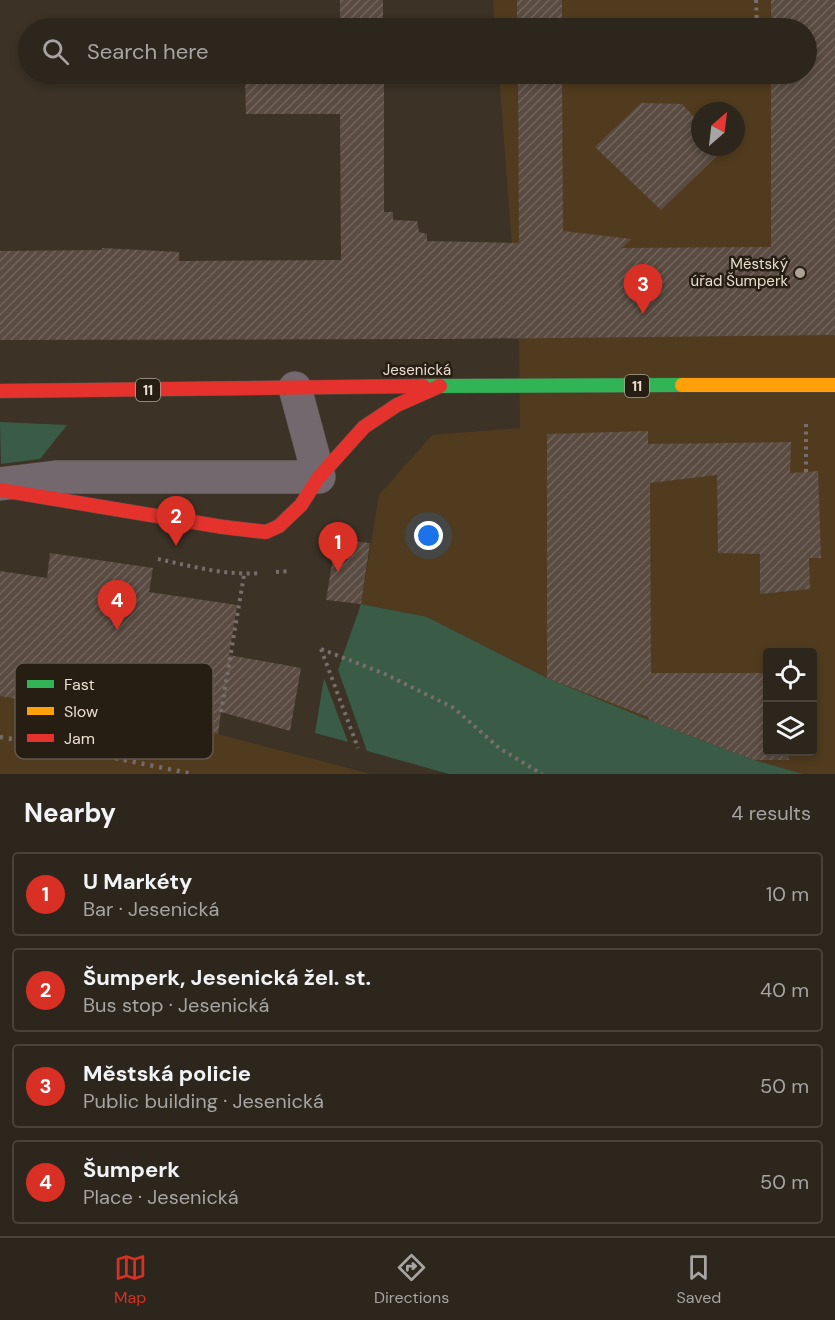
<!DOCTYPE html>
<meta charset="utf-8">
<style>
body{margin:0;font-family:"DM Sans",sans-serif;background:#352e25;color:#f1f3f6}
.controls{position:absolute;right:18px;bottom:18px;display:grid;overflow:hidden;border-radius:6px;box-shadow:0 3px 9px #0003}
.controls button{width:54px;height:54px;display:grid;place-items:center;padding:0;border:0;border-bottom:2px solid #48433b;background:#2d261c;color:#f1f3f6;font:30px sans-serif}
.compass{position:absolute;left:691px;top:102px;width:54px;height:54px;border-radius:50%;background:#2d261c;box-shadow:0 3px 9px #0003;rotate:28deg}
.you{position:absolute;left:429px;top:536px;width:21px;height:21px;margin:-15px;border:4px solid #fff;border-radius:50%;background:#1a73e8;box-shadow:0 0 0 9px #1a73e833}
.badge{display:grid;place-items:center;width:39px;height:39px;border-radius:50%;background:#d93025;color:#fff;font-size:20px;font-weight:700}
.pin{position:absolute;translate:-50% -50px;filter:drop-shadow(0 2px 3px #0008)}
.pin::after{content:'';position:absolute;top:32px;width:21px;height:18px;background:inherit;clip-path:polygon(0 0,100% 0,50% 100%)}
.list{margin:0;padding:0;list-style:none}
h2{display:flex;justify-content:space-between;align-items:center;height:78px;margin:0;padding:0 24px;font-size:26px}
h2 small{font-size:20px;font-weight:400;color:#a7a5a3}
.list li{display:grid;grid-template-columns:39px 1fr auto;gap:18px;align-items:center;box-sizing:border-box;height:84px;margin:0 12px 12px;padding:0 12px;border:2px solid #48433b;border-radius:6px}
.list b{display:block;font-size:22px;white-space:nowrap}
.list p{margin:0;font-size:20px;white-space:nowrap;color:#a7a5a3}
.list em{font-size:20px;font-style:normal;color:#a7a5a3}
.icon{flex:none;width:33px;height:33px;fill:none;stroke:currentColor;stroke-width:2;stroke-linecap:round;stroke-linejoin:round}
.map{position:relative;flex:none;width:835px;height:774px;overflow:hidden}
.search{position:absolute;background:#2d261c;box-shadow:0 3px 9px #0003;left:18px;right:18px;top:18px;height:66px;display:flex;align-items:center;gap:15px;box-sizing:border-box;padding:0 21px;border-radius:33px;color:#a7a5a3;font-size:22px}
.sheet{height:462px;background:#2d261c}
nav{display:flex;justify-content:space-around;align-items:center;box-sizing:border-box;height:84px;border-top:2px solid #48433b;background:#2d261c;font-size:16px;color:#a7a5a3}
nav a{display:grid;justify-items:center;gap:3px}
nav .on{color:#d93025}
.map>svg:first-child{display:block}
</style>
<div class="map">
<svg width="835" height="774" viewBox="0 0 835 774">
<defs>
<pattern id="building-hatch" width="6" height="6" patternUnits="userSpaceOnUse" patternTransform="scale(1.5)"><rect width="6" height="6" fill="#5a4c42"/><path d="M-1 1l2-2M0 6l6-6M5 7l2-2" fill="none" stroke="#72655c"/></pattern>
</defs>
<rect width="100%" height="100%" fill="#3c3226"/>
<!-- built -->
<g fill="#503b1e" fill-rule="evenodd">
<path d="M493 0H835V774H803L754 760 649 720 547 678 427 617 361 604 379 495 432 435 520 428 519 339 499 74H806V28H495ZM700 111H736V147H700ZM768 652H812V752H768Z"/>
<path d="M0 696 218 734 371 774H0Z"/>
</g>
<!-- grass -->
<g fill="#3a5c46">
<path d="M0 422 67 425 40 459 1 464Z"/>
<path d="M361 604 427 617 547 678 649 720 754 760 803 774H449L367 751 338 670Z"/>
<path d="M324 678 348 742 315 733Z"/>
</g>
<!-- building -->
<g fill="url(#building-hatch)">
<rect x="340" y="0" width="43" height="28"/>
<rect x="517" y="0" width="45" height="28"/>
<path d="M771 0H835V335L448 339 0 340V251L102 250V248L179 252V261L341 260 340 114H246L245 78H340V74H384V212H393V220L417 221 419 232 427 234V241L519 243 518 74H562L563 231 631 239 622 248 771 247V74H807V28H771Z"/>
<path d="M641 103 682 104 700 123V147H726L661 210 595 147Z"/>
<path d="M648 431V444L791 442 790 473 818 471 821 558H809L810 589 760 594V554L718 553 717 475 650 483 651 673H768V752H788L789 760H754L649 720 648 717 547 678V434Z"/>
<path d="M336 540 370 543 361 604 326 600Z"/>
<path d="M50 553 153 568 149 592 237 605 229 655 301 668 290 731 221 712 218 734 0 696V571L47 578Z"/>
</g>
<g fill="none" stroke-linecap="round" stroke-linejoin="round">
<defs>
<path id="street" d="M0 484 56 477H319L295 388"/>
<path id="fast" d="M423 386 682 385"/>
<path id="slow" d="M682 385H835"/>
<g id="jam">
<path d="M0 391 423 386"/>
<path d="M0 490 223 527 266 532 279 526 301 505 319 477 364 427 397 405 440 386"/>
</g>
</defs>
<!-- street casing -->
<use href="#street" stroke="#564e43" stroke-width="34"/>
<!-- fast casing -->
<use href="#fast" stroke="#564e43" stroke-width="15"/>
<!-- slow casing -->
<use href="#slow" stroke="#564e43" stroke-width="15"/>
<!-- jam casing -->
<use href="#jam" stroke="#564e43" stroke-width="15"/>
<!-- path -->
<g stroke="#776e6d" stroke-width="4" stroke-dasharray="3 4.5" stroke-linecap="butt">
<path d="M756 0 757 28"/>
<path d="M806 424V472"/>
<path d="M158 559C191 566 226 576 260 573"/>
<path d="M276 572 290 571"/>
<path d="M321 649 385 674 454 708 499 748 542 774"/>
<path d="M321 649 358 748"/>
<path d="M221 712 244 575"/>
</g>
<!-- street -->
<use href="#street" stroke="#73686d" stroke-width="33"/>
<!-- fast -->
<use href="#fast" stroke="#30b455" stroke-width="14"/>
<!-- slow -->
<use href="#slow" stroke="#ff9f0a" stroke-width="14"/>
<!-- jam -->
<use href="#jam" stroke="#e5322d" stroke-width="14"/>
<!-- rail -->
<path stroke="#746c6c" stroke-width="4.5" stroke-dasharray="3 6" stroke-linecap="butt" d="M0 737 75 750 193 774"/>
</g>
<!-- markers -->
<circle fill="#ada294" stroke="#261d13" stroke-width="2" cx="800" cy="273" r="6"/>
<g text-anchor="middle" stroke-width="5" stroke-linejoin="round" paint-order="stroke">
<!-- shield labels -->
<g fill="#261d13" stroke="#afa497" stroke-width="1.5">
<rect x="625" y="375" width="24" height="22" rx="4.5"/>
<rect x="136" y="379" width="24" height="22" rx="4.5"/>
</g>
<g font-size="14" font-weight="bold" fill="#eaded0">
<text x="637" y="391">11</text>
<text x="148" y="395">11</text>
</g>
<!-- poi labels -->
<g font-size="15" fill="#eaded0" stroke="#261d13" text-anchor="end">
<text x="788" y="269">Městský<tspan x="788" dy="17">úřad Šumperk</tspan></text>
</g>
<!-- street labels -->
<g font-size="15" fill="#eaded0" stroke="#261d13">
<text x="417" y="375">Jesenická</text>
</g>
</g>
<!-- legend -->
<rect x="15" y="663" width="198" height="96" rx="9" fill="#261d13" stroke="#61574c" stroke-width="1.5"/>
<rect x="27" y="680" width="27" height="8" fill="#30b455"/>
<rect x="27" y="707" width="27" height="8" fill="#ff9f0a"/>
<rect x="27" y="734" width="27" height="8" fill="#e5322d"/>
<g font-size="16" fill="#eaded0">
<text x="64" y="690">Fast</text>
<text x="64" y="717">Slow</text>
<text x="64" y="744">Jam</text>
</g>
</svg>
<div class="controls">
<button><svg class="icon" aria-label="locate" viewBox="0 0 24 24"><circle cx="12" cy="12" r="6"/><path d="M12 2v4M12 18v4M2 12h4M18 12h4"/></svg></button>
<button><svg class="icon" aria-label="layers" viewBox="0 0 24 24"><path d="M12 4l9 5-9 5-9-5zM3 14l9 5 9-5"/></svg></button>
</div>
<svg class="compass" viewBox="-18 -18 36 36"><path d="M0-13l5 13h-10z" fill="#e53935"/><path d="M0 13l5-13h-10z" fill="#a7a5a3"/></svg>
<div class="you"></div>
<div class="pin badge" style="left:338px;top:572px">1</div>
<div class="pin badge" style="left:176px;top:546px">2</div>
<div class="pin badge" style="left:643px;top:314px">3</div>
<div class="pin badge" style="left:117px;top:630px">4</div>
<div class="search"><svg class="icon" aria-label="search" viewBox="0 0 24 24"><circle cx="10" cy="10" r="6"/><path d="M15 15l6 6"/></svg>Search here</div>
</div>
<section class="sheet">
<h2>Nearby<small>4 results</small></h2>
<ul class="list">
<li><span class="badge">1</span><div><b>U Markéty</b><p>Bar · Jesenická</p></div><em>10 m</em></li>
<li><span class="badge">2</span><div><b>Šumperk, Jesenická žel. st.</b><p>Bus stop · Jesenická</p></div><em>40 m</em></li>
<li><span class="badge">3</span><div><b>Městská policie</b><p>Public building · Jesenická</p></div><em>50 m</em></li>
<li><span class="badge">4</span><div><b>Šumperk</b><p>Place · Jesenická</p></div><em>50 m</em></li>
</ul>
</section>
<nav>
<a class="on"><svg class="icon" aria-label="map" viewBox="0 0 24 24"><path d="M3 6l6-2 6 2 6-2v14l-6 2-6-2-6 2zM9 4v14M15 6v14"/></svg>Map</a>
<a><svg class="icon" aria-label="directions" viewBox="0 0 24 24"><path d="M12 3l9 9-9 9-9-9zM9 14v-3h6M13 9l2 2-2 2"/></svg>Directions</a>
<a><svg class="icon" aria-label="saved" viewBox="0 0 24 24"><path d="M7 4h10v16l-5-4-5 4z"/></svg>Saved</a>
</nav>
